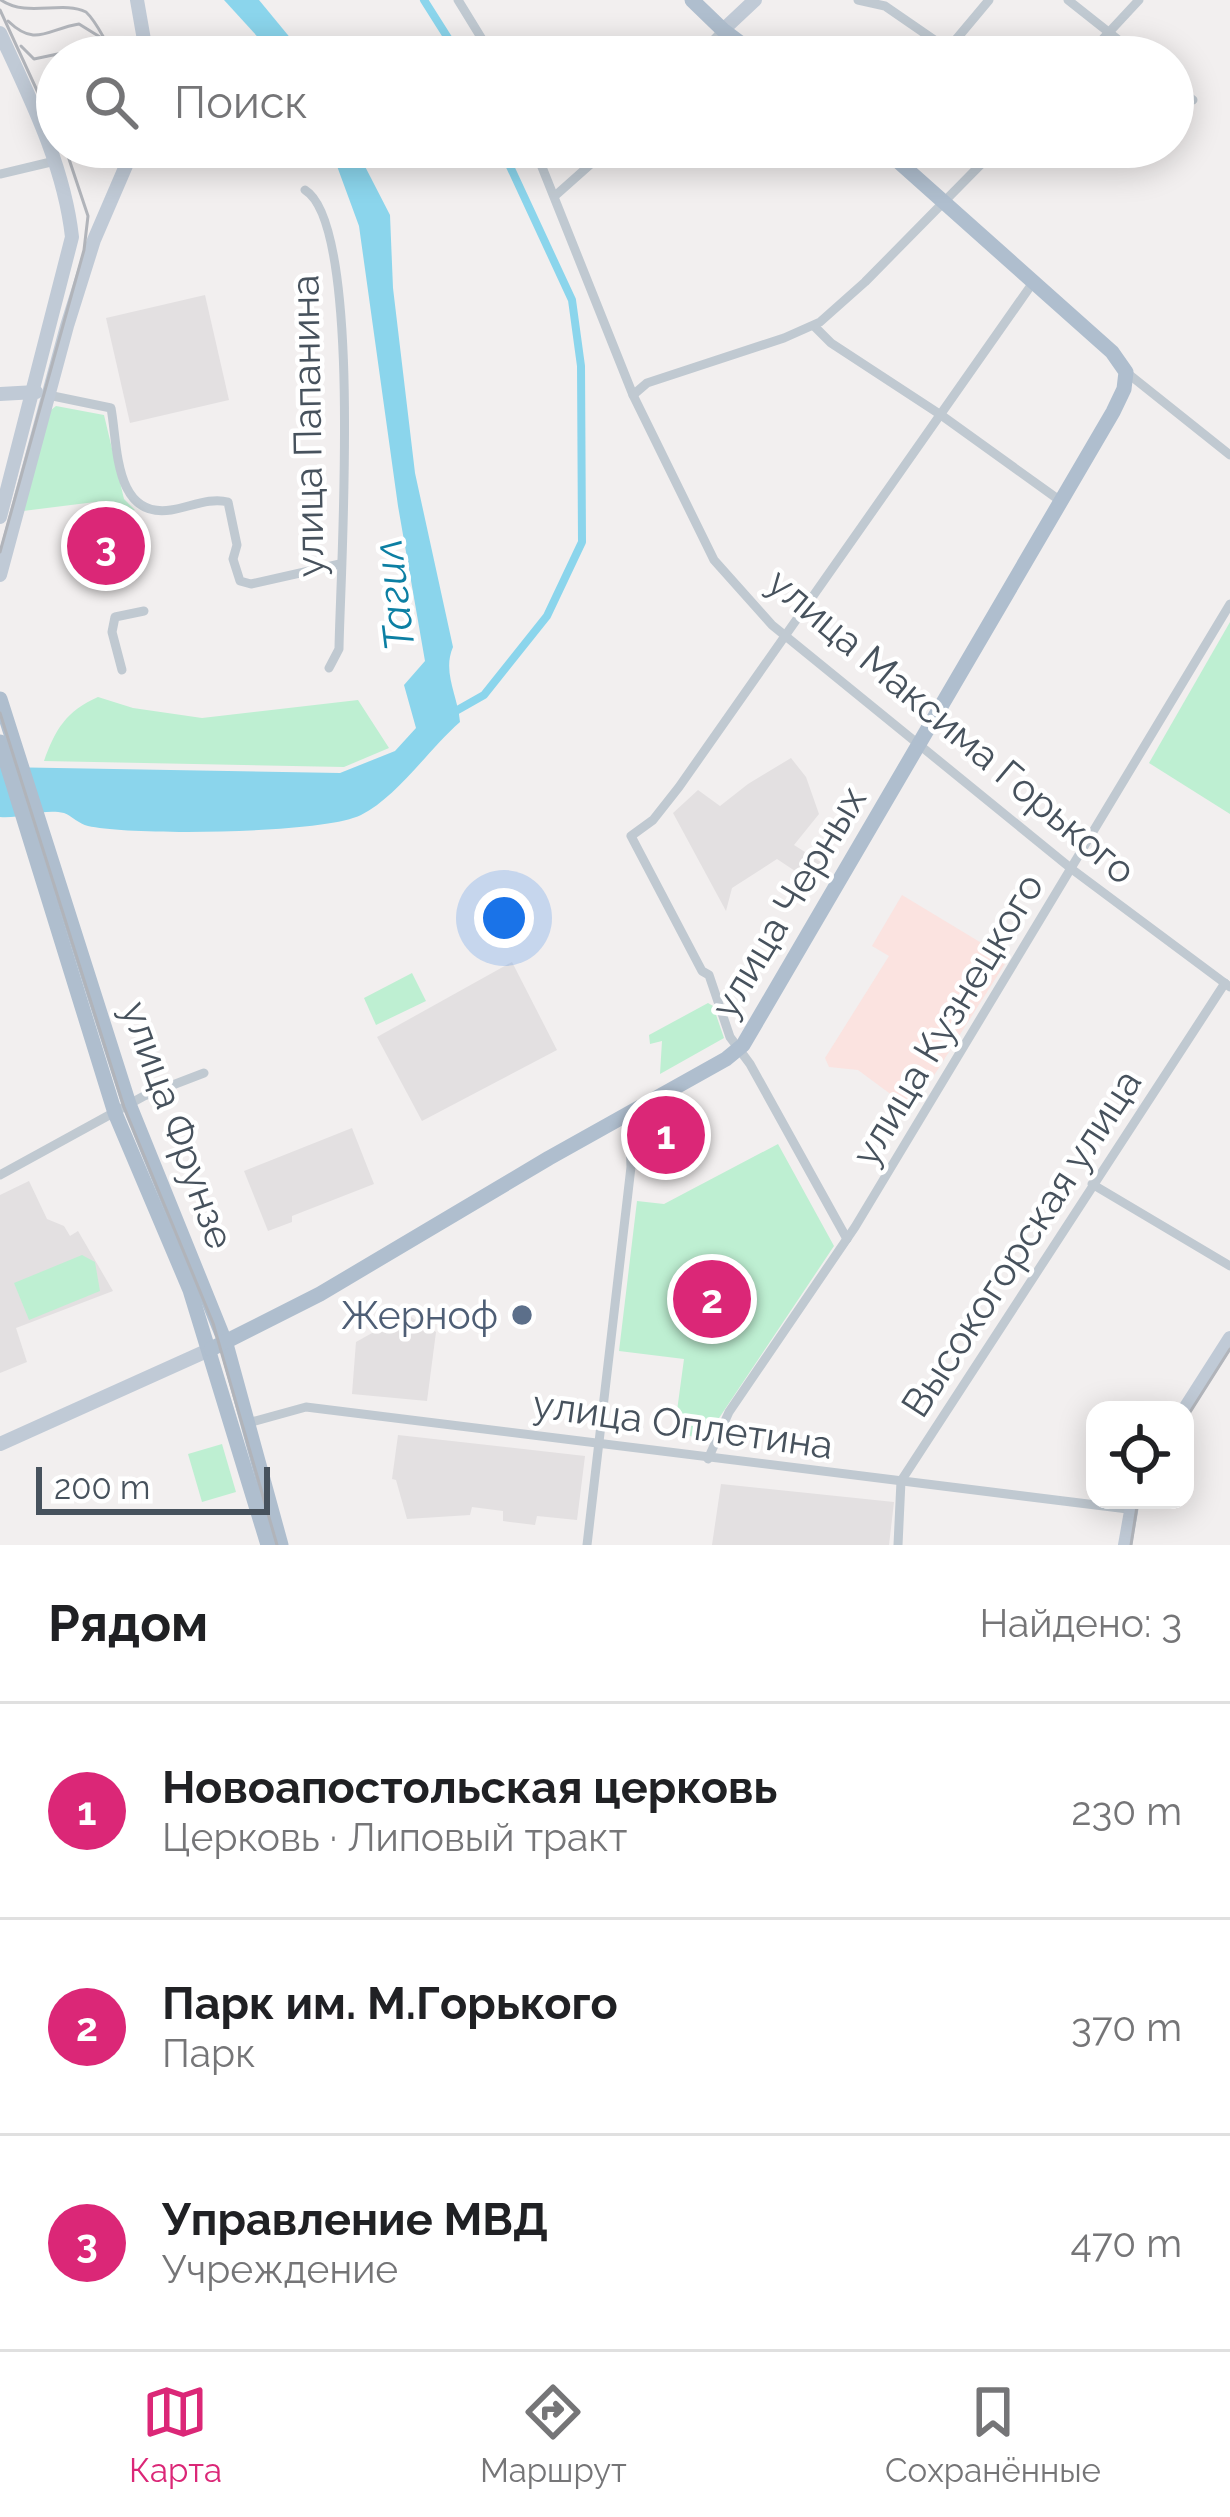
<!DOCTYPE html>
<html lang="ru">
<meta charset="utf-8">
<style>
body{margin:0;font-family:Raleway,sans-serif;background:#f6f6f6;color:#202124}
.controls{position:absolute;right:36px;bottom:36px;display:grid;overflow:hidden;border-radius:24px;box-shadow:0 6px 30px #0003}
.controls button{width:108px;height:108px;display:grid;place-items:center;padding:0;border:0;border-bottom:3px solid #e0e0e0;background:#fff;color:#202124;font:60px sans-serif}
.scale{position:absolute;left:36px;bottom:30px;width:234px;box-sizing:border-box;padding-left:12px;border:6px solid #47525d;border-top:0;font-size:33px;line-height:42px;white-space:nowrap;color:#47525d;-webkit-text-stroke:9px #fff;paint-order:stroke}
.you{position:absolute;left:504px;top:918px;width:42px;height:42px;margin:-30px;border:9px solid #fff;border-radius:50%;background:#1a73e8;box-shadow:0 0 0 18px #1a73e833}
.badge{display:grid;place-items:center;width:78px;height:78px;border-radius:50%;background:#db2777;color:#fff;font-size:39px;font-weight:700}
.pin{position:absolute;translate:-50% -50%;border:6px solid #fff;box-shadow:0 3px 12px #0006}
.list{margin:0;padding:0;list-style:none}
h2{display:flex;justify-content:space-between;align-items:center;height:156px;margin:0;padding:0 48px;font-size:51px}
h2 small{font-size:39px;font-weight:400;color:#757577}
.list li{display:grid;grid-template-columns:78px 1fr auto;gap:36px;align-items:center;box-sizing:border-box;height:216px;padding:0 48px;border-top:3px solid #e0e0e0}
.list b{display:block;font-size:45px;white-space:nowrap}
.list p{margin:0;font-size:39px;white-space:nowrap;color:#757577}
.list em{font-size:39px;font-style:normal;color:#757577}
.icon{flex:none;width:66px;height:66px;fill:none;stroke:currentColor;stroke-width:2;stroke-linecap:round;stroke-linejoin:round}
.map{position:relative;flex:none;width:1230px;height:1545px;overflow:hidden}
.search{position:absolute;background:#fff;box-shadow:0 6px 30px #0003;left:36px;right:36px;top:36px;height:132px;display:flex;align-items:center;gap:30px;box-sizing:border-box;padding:0 42px;border-radius:66px;color:#757577;font-size:45px}
.sheet{height:804px;background:#fff}
nav{display:flex;justify-content:space-around;align-items:center;box-sizing:border-box;height:168px;border-top:3px solid #e0e0e0;background:#fff;font-size:33px;color:#757577}
nav a{display:grid;justify-items:center;gap:6px}
nav .on{color:#db2777}
.map>svg:first-child{display:block}
</style>
<div class="map">
<svg width="1230" height="1545" viewBox="0 0 1230 1545">
<rect width="100%" height="100%" fill="#f2efef"/>
<!-- education -->
<g fill="#e3e0e1">
<path d="M205 295 229 400 130 423 106 318Z"/>
<path d="M791 758 806 777 819 814 794 845 827 866 816 885 777 859 732 888 726 911 673 813 698 790 720 806 748 784Z"/>
<path d="M512 962 557 1050 422 1121 377 1037Z"/>
<path d="M352 1128 374 1184 292 1216V1222L268 1231 244 1171Z"/>
<path d="M29 1181 47 1219 64 1226 70 1236 78 1231 113 1291 16 1328 27 1362 0 1373V1195Z"/>
<path d="M406 1314 436 1332 427 1401 352 1394 356 1342Z"/>
<path d="M398 1435 585 1456 577 1520 537 1516 535 1525 503 1521V1511L472 1507 470 1515 407 1519 396 1480 392 1479Z"/>
<path d="M721 1484 894 1502 889 1545H712Z"/>
</g>
<!-- medical -->
<path fill="#fbe3e0" d="M902 895 1008 959 912 1110 858 1070 829 1067 825 1058 889 956 872 946Z"/>
<!-- green -->
<g fill="#beefd2">
<path d="M56 406 104 415 124 499 135 510 115 514 103 501 23 511 51 410Z"/>
<path d="M1230 622V814L1149 763Z"/>
<path d="M98 697 133 708 202 718 358 700 389 748 344 767 44 761C55 730 66 711 98 697Z"/>
<path d="M412 973 426 1001 376 1025 364 998Z"/>
<path d="M708 1003 713 1006 724 1038 660 1074 662 1041 650 1044 649 1035Z"/>
<path d="M778 1144 834 1246 705 1439 674 1433 684 1359 619 1351 637 1201 664 1204Z"/>
<path d="M82 1255 95 1262 100 1291 29 1320 14 1283Z"/>
<path d="M222 1444 236 1492 202 1502 188 1454Z"/>
</g>
<!-- water -->
<g fill="#8bd5ec">
<path d="M224 0H259L306 57H276Z"/>
<path d="M330 147H355L390 215 393 288 415 473 453 647C442 672 458 696 460 722 428 750 397 797 361 815 323 834 132 836 88 826 79 824 72 816 64 813 44 808 20 819 0 817V767L340 773 395 751 416 728 404 685 425 661 398 506 359 226Z"/>
</g>
<g fill="none" stroke-linecap="round" stroke-linejoin="round">
<!-- canal -->
<g stroke="#8bd5ec" stroke-width="8">
<path d="M424 0 460 57"/>
<path d="M454 712 484 695 547 616 582 542 581 366 572 300 501 147"/>
</g>
<!-- street -->
<g stroke="#c0c9d1" stroke-width="9">
<path d="M458 0 493 57"/>
<path d="M858 0 885 6 959 57"/>
<path d="M1068 0 1140 57"/>
<path d="M948 49 989 0"/>
<path d="M697 57 723 30"/>
<path d="M1086 57 1139 0"/>
<path d="M1173 84 1193 100"/>
<path d="M534 147 633 395 714 560 772 625 1073 870 1230 987"/>
<path d="M0 174 55 161"/>
<path d="M305 190C364 226 340 573 339 649L329 668"/>
<path d="M556 195 610 147"/>
<path d="M814 326 831 343 941 415 1062 502"/>
<path d="M1126 372 1230 455"/>
<path d="M48 395 111 408C118 446 114 519 171 510 190 507 210 497 228 502L237 545 233 559 240 581 251 584 340 564"/>
<path d="M633 395 647 383 784 338 820 322 865 282 998 147"/>
<path d="M122 670 112 632 115 617 144 611"/>
<path d="M0 1175 144 1096 204 1073"/>
<path d="M1092 1184 1230 1266"/>
<path d="M847 1239 750 1064 730 1037 709 975 702 971 631 836 653 820 679 787 1032 284"/>
<path d="M248 1423 306 1407 1128 1509"/>
<path d="M708 1459 729 1412 855 1227 1230 604"/>
<path d="M587 1545 631 1167 630 1134 624 1117"/>
<path d="M898 1545 901 1481 1225 983"/>
</g>
<!-- secondary -->
<g stroke="#c0cad6" stroke-width="14">
<path d="M137 0 147 57"/>
<path d="M723 30 755 0"/>
<path d="M0 33C30 98 64 165 72 237L0 517"/>
<path d="M0 394 36 392"/>
<path d="M0 575 67 326 94 240 134 147"/>
<path d="M1184 1410 1230 1338"/>
<path d="M0 1444 211 1349"/>
<path d="M1125 1545 1133 1500"/>
</g>
<!-- primary -->
<g stroke="#afbece" stroke-width="15">
<path d="M692 0 723 30 759 57"/>
<path d="M0 699 129 1104 226 1344 281 1545"/>
<path d="M0 742 115 1113 190 1290 268 1545"/>
<path d="M211 1349 320 1294 549 1158 726 1059 743 1045 1113 412 1124 389 1126 372 1112 352 882 147"/>
</g>
<!-- tram -->
<g stroke="#b1b4ba" stroke-width="3">
<path d="M1 0C27 18 62 0 86 12 95 20 102 35 108 45"/>
<path d="M0 10 57 134"/>
<path d="M8 21C36 48 47 29 79 24L100 37"/>
<path d="M21 46 34 59 86 48 108 57"/>
<path d="M0 552 84 250 88 216 65 147"/>
<path d="M0 713 124 1107 213 1323 277 1545"/>
<path d="M1185 1420 1230 1349"/>
<path d="M1131 1545 1138 1500"/>
</g>
</g>
<!-- markers -->
<circle fill="#5c6f8a" stroke="#fff" stroke-width="4.5" cx="522" cy="1315" r="12"/>
<g text-anchor="middle" stroke-width="9" stroke-linejoin="round" paint-order="stroke">
<!-- street labels -->
<g font-size="39" fill="#47525d" stroke="#fff">
<text transform="translate(307 426) rotate(-91)" y="14">улица Папанина</text>
<text transform="translate(952 726) rotate(40)" y="14">улица Максима Горького</text>
<text transform="translate(788 902) rotate(-59)" y="14">улица Черных</text>
<text transform="translate(947 1019) rotate(-59)" y="14">улица Кузнецкого</text>
<text transform="translate(178 1125) rotate(70)" y="14">улица Фрунзе</text>
<text transform="translate(1021 1243) rotate(-57)" y="14">Высокогорская улица</text>
<text transform="translate(683 1424) rotate(8)" y="14">улица Оплетина</text>
</g>
<!-- service labels -->
<g font-size="39" fill="#4e5e75" stroke="#fff" text-anchor="end">
<text x="498" y="1329">Жерноф</text>
</g>
<!-- water labels -->
<g font-size="42" font-style="italic" fill="#0c7fa3" stroke="#fff">
<text transform="translate(393 595) rotate(-97)" y="15">Тагил</text>
</g>
</g>
</svg>
<div class="controls">
<button><svg class="icon" aria-label="locate" viewBox="0 0 24 24"><circle cx="12" cy="12" r="6"/><path d="M12 2v4M12 18v4M2 12h4M18 12h4"/></svg></button>
</div>
<div class="scale">200 m</div>
<div class="you"></div>
<div class="pin badge" style="left:666px;top:1135px">1</div>
<div class="pin badge" style="left:712px;top:1299px">2</div>
<div class="pin badge" style="left:106px;top:546px">3</div>
<div class="search"><svg class="icon" aria-label="search" viewBox="0 0 24 24"><circle cx="10" cy="10" r="6"/><path d="M15 15l6 6"/></svg>Поиск</div>
</div>
<section class="sheet">
<h2>Рядом<small>Найдено: 3</small></h2>
<ul class="list">
<li><span class="badge">1</span><div><b>Новоапостольская церковь</b><p>Церковь · Липовый тракт</p></div><em>230 m</em></li>
<li><span class="badge">2</span><div><b>Парк им. М.Горького</b><p>Парк</p></div><em>370 m</em></li>
<li><span class="badge">3</span><div><b>Управление МВД</b><p>Учреждение</p></div><em>470 m</em></li>
</ul>
</section>
<nav>
<a class="on"><svg class="icon" aria-label="map" viewBox="0 0 24 24"><path d="M3 6l6-2 6 2 6-2v14l-6 2-6-2-6 2zM9 4v14M15 6v14"/></svg>Карта</a>
<a><svg class="icon" aria-label="directions" viewBox="0 0 24 24"><path d="M12 3l9 9-9 9-9-9zM9 14v-3h6M13 9l2 2-2 2"/></svg>Маршрут</a>
<a><svg class="icon" aria-label="saved" viewBox="0 0 24 24"><path d="M7 4h10v16l-5-4-5 4z"/></svg>Сохранённые</a>
</nav>
